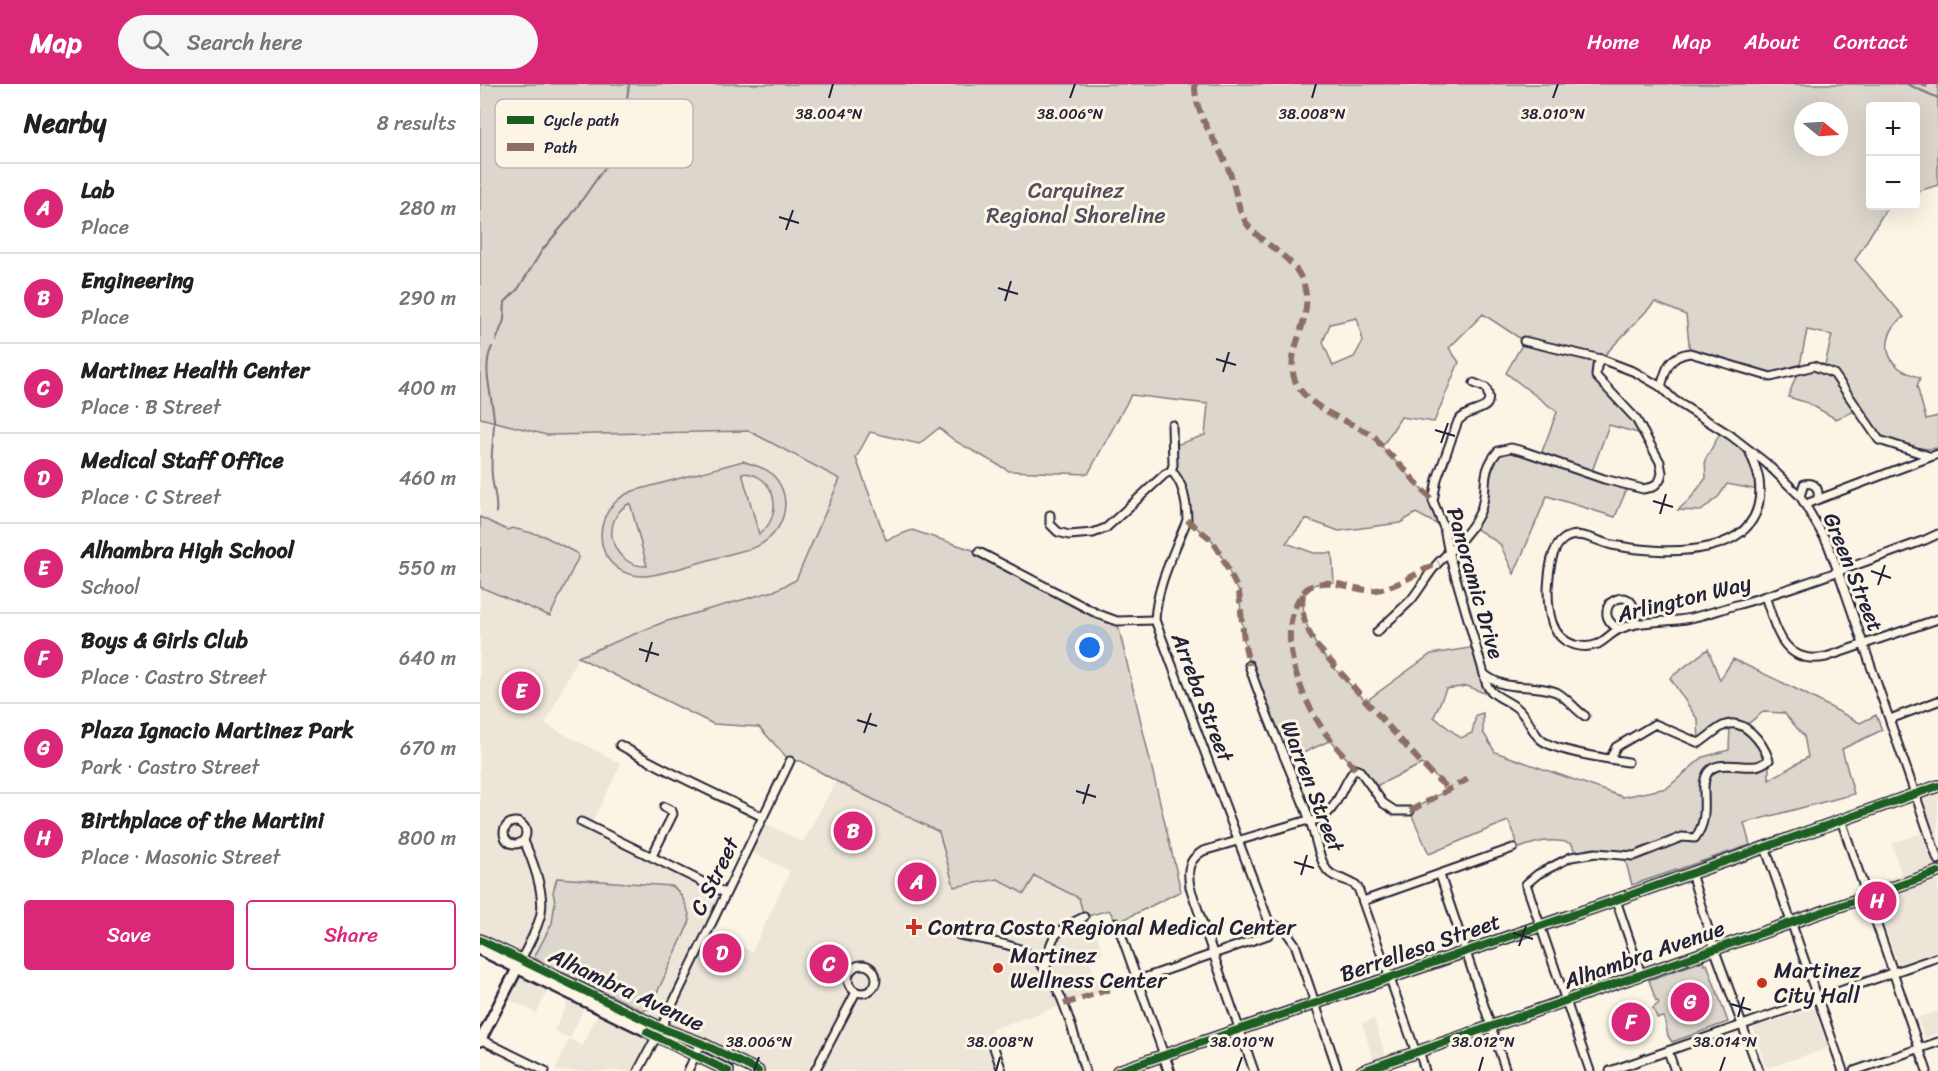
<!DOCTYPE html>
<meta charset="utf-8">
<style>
body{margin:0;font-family:Sriracha,sans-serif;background:#f6f6f6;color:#202124}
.controls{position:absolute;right:18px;top:18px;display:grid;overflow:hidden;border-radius:6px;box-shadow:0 6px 24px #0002}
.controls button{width:54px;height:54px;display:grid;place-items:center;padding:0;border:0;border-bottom:2px solid #e0e0e0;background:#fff;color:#202124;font:30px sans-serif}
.compass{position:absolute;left:1314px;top:18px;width:54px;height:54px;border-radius:50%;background:#fff;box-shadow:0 6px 24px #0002;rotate:108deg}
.you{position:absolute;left:610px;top:564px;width:21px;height:21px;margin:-15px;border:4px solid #fff;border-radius:50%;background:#1a73e8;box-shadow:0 0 0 9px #1a73e833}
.badge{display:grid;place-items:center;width:39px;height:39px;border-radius:50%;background:#db2777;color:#fff;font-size:20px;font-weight:700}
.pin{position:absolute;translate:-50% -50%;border:3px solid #fff;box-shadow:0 2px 6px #0006}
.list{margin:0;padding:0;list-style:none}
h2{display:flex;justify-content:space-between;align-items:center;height:78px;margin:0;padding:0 24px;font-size:26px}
h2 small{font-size:20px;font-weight:400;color:#757577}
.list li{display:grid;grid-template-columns:39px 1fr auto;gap:18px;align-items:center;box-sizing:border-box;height:90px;padding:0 24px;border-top:2px solid #e0e0e0}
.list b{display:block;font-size:22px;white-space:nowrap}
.list p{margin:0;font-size:20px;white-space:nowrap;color:#757577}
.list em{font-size:20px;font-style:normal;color:#757577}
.actions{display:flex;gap:12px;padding:18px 24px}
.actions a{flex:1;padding:14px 0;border:2px solid #db2777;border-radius:6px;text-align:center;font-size:21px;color:#db2777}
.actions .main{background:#db2777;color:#fff}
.icon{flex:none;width:33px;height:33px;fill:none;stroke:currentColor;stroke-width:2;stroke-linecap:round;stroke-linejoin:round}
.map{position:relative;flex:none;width:1458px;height:987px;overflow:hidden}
header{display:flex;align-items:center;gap:36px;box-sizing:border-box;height:84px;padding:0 30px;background:#db2777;color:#fff}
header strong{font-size:28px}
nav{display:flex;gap:33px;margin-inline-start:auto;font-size:21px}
.search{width:420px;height:54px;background:#f6f6f6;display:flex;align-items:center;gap:15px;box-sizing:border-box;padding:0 21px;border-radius:33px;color:#757577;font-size:22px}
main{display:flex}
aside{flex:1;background:#fff}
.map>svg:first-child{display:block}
</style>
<header>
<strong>Map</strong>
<div class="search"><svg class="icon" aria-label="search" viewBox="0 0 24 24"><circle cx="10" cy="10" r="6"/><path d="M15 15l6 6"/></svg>Search here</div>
<nav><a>Home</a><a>Map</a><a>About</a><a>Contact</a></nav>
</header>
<main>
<aside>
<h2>Nearby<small>8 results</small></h2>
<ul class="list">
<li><span class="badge">A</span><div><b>Lab</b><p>Place</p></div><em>280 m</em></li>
<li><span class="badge">B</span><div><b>Engineering</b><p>Place</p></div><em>290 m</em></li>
<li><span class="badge">C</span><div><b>Martinez Health Center</b><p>Place · B Street</p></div><em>400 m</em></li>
<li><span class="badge">D</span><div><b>Medical Staff Office</b><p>Place · C Street</p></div><em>460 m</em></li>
<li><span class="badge">E</span><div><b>Alhambra High School</b><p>School</p></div><em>550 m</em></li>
<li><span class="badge">F</span><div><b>Boys &amp; Girls Club</b><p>Place · Castro Street</p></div><em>640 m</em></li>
<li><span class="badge">G</span><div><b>Plaza Ignacio Martinez Park</b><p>Park · Castro Street</p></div><em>670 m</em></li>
<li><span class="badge">H</span><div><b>Birthplace of the Martini</b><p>Place · Masonic Street</p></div><em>800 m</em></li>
</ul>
<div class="actions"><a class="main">Save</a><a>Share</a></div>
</aside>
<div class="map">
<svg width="1458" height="987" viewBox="0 0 1458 987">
<rect width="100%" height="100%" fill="#fcf5e5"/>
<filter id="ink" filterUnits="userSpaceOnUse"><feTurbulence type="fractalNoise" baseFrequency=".0167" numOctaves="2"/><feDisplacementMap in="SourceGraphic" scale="12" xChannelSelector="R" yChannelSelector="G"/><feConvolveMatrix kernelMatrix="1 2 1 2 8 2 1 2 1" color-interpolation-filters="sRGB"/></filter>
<g filter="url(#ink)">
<!-- built -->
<g fill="#ece5d8">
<path d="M0 334 67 351 269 347 360 395 316 496 294 507 184 538 98 573 65 640 141 680 110 742 245 809 227 847 272 868 310 787 266 765 280 737 323 758 356 697 459 748 474 803 518 795 555 792 599 814 604 833 615 844 623 869 608 874 621 908 512 945V958L522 987H278L0 856Z"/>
<path d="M1458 707V865L1418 881 1391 800 1421 790 1412 759 1453 746 1443 712Z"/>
<path d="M37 884 71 900 56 929 23 912Z"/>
<path d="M92 910 107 917 90 954 74 947Z"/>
<path d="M120 924 177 953 158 987H75L89 955 103 962Z"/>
<path d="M1334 924 1348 964 1286 984 1273 944Z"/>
<path d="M1458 927V949L1445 954 1437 934Z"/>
<path d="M894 935 906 973 894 977 882 940Z"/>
</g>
<!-- green -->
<g fill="#dcd6cc" stroke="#7f7c84" stroke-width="1.5" fill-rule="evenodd">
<path d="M0 0H1458V101L1436 108V22H1390V122H1408L1375 176 1424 233C1408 243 1400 268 1418 283 1424 288 1433 291 1440 294L1437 302 1446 335 1458 332V364C1444 366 1413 363 1402 352 1394 345 1388 333 1382 324L1356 335 1328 319 1308 313 1318 287 1291 293 1210 269 1206 231 1175 218 1121 275 1116 288 1165 351 1129 341 1111 390 1148 402 1135 433 1067 412 1034 490 1020 460 992 442 1000 427 1005 397 1018 367 1031 364 1060 373 1077 328 1026 289 1044 257 1003 230 969 264 979 278 954 338 921 333 902 363 953 417 964 444 936 429 920 439 859 447 826 435 806 459 834 469H852L854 498 836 500 824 507C816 554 857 586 886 617L951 570 996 563 1006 601 1004 609 987 602 966 605 954 633 981 654 992 649 996 631 1003 629V648L1015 668 1143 713 1187 704 1223 673 1249 666 1250 641 1219 659 1218 636 1190 594 1228 565 1240 596 1253 575 1320 607 1380 639 1396 631 1402 646 1362 665 1374 710 1264 739 1270 761 1152 801 1144 771 1095 769 1092 760C1073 753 1055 758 1037 765L1034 749 1028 737 949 770 930 727 969 705 942 680 892 704 851 656 806 677 769 581 764 557 759 508 739 467 732 456 707 436V425L691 387 693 362 725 351 728 320 651 311 608 390 529 387 475 357 459 344 439 360 390 348 376 374 406 456 432 446 499 468 637 537 701 807 637 839 629 826 604 833 599 814 555 792 544 810 518 795 474 803 459 748 356 697 321 677H310L279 643 233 640 98 573 184 538 294 507 316 496 360 395 269 347 67 351 0 334ZM1323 27H1359V63H1323ZM877 234 883 257 874 273 853 282 843 258 850 240ZM1327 246 1352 251 1344 285 1334 282 1319 286ZM1283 628 1304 629 1324 652 1328 673 1289 696V676L1264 643Z"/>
<path d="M1242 346 1269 366 1279 406 1247 400 1239 412 1221 427 1198 426 1210 415 1226 394 1225 376Z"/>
<path d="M263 377C271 381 283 382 292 390 317 415 303 453 273 464 249 470 225 477 201 484 188 487 174 493 160 492 111 488 108 424 153 407ZM262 389C296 389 305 432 279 450ZM150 419 167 482C131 483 118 436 150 419Z"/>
<path d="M0 433 27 446 32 444 64 452 98 470V474L70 532 0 503Z"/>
<path d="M77 794 192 802C202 808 209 826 210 837L170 924 163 927 54 874 72 839 75 818 73 808Z"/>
<path d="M1223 877 1224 881 1227 880 1248 938 1192 958 1188 952 1184 933 1177 934 1173 924 1179 919 1178 917H1176L1169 896Z"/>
</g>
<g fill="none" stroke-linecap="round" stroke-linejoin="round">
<!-- stream -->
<g stroke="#78757e" stroke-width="2">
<path d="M1427 0 1458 14"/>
<path d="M16 257 24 236 25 218 38 205 63 165 90 133 130 76 145 30 149 0"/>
<path d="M12 263C1 284 13 314 14 336 14 355 10 373 12 392 13 405 18 416 16 429"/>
</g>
<defs>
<g id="street">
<path d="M1044 257 1121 275 1155 288 1181 303 1194 316 1250 351 1286 379 1320 412 1347 458 1358 487 1458 776"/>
<path d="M994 299 1006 304C1017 331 991 321 978 337L957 395 953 417 964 444 969 470 1004 590C1027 609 1050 598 1076 608 1088 614 1094 625 1105 632"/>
<path d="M1181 303C1186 284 1189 272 1210 269L1291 293 1334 282 1354 290 1399 356 1449 372"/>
<path d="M1269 366C1272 375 1278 386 1279 396 1290 477 1184 471 1132 461 1118 458 1099 445 1084 455 1070 464 1069 490 1068 505 1068 527 1070 554 1095 561 1103 563 1111 563 1118 560 1126 556 1132 548 1140 545 1157 537 1180 538 1198 536 1219 534 1240 525 1260 520 1322 502 1384 478 1445 456L1458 450"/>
<path d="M691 387 693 381 692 341"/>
<path d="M1320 412 1324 400C1335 398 1339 404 1338 414"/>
<path d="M1326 420 1458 370"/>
<path d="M570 431V440L578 448 589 451 613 449 626 444 685 390 691 387C703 397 707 420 707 436 694 469 677 500 675 536L789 838 805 846 815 860 858 987"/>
<path d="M499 468 618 530 637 537 675 536"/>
<path d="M1285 512C1296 544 1303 582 1346 573L1458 535"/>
<path d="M1139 545C1128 539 1123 530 1130 519 1149 505 1159 523 1153 541"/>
<path d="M897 548C908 537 920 527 931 516 941 504 948 489 959 478 974 463 991 448 1000 428 1010 404 998 391 1018 367L1031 364 1043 367 1124 395 1163 405 1173 403 1180 396 1182 389 1180 378 1156 335 1116 292 1117 282 1121 275"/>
<path d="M769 581C786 634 810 683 829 734 835 749 838 774 847 786 854 796 870 794 878 804L934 963 941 973 945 987"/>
<path d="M1004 590C1007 613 1022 612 1037 624 1047 632 1051 645 1059 654 1071 667 1129 675 1148 678"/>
<path d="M1410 635 1458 617"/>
<path d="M140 661C186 688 235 709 283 733"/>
<path d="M1361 736 1447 987"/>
<circle cx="35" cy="749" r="11"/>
<path d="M101 738 245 809"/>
<path d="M1285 763 1363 987"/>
<path d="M172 772 193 730 192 727 184 723"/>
<path d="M1211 789 1234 864 1279 987"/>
<path d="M960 791 1026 987"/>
<path d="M1136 816 1161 890"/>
<path d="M883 817 1033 764"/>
<path d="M637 839 684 971"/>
<path d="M479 851C500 856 521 857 542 866 580 883 593 950 605 987"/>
<path d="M41 876C48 861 58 845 61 829 65 809 52 775 44 757"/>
<circle cx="382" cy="895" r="14"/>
<path d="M566 884C570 851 575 847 604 833"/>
<path d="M658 896 788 851 795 842"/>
<path d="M0 955 65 987"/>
<path d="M512 958 522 987"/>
<path d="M1188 967 1195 987"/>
<path d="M158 987 181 944 310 677"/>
<path d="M208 987 221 959"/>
<path d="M335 987 376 908"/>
<path d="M774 987 710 803C707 786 708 776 723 767L825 737C856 739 859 704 875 685L880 687 903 719 915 727H930"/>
<path d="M1110 987 1046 800 1058 790 1091 773 1116 769 1154 772 1202 753 1215 754C1227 738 1224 724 1224 704 1224 670 1257 685 1276 682 1280 682 1285 678 1289 676 1283 659 1264 632 1243 642 1235 646 1227 654 1219 659L1175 640 1136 663 1130 675"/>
<path d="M1130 987 1458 873"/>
<path d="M1374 987 1458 958"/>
</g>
<g id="secondary">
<path d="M0 856 181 944 221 959 278 987"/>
<path d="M0 866 248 987"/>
<path d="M0 957 40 879"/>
<path d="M684 971 689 987"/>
<path d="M638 987 1136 816 1458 702"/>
<path d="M882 987 1458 788"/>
</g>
</defs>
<!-- street casing -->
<use href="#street" stroke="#22223b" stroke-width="11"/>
<!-- secondary casing -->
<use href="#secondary" stroke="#22223b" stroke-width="14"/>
<!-- street -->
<use href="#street" stroke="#fcf5e5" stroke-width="7"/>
<!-- secondary -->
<use href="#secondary" stroke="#fcf5e5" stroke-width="9"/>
<!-- quiet -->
<g stroke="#8d6e63" stroke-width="6" stroke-dasharray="12 6" stroke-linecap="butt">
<path d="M715 0C714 34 741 61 751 92 756 107 758 127 767 140 782 161 813 171 823 198 838 238 797 271 819 304 833 324 858 333 879 344 884 347 891 349 895 353 898 356 900 361 903 364 921 380 937 400 953 417"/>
<path d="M1444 3 1445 0"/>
<path d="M707 436 732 456 739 467 759 508 764 557 769 581"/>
<path d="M823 510C820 529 826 544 836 561L952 691 969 705"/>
<path d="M875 685C866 673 855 662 846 650 824 619 800 564 814 526 818 514 824 503 837 500 858 495 876 508 896 506 919 503 938 487 959 479"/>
<path d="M930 727 990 694"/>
<path d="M584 920 658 896"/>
</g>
<defs>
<g id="cycleway">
<path d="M0 856 181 944 221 959 278 987"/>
<path d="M167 948 248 987"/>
<path d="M638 987 1136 816 1458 702"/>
<path d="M882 987 1458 788"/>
</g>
</defs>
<!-- cycleway casing -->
<use href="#cycleway" stroke="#fcf5e5" stroke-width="11"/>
<!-- cycleway -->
<use href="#cycleway" stroke="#1b5e20" stroke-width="8"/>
</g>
</g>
<!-- ticks -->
<path fill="none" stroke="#22223b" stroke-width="2" d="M349 14 353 0M590 14 595 0M832 14 836 0M1073 14 1078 0M299 133 319 139M306 146 313 126M518 204 538 210M525 217 531 197M736 275 756 281M743 288 749 268M955 346 975 352M961 359 968 339M1173 417 1193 423M1180 430 1186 410M1391 487 1411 494M1398 501 1405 481M159 565 179 571M166 578 172 558M377 636 397 642M384 649 391 629M596 707 616 713M603 720 609 700M814 778 834 784M821 791 827 771M1033 849 1053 855M1039 862 1046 842M1251 920 1271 926M1258 933 1264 913M274 987 279 973M516 987 520 973M757 987 762 973M999 987 1003 973M1240 987 1245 973"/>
<!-- markers -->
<g fill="#c8321e" stroke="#fcf5e5" stroke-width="2">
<path d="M431 834h6v6h6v6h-6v6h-6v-6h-6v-6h6z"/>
<circle cx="518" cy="884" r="6"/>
<circle cx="1282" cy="899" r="6"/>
</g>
<g text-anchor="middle" stroke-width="6" stroke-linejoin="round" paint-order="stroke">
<!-- park labels -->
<g font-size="22" fill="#504f5f" stroke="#fcf5e5">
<text x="596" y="114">Carquinez<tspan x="596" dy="25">Regional Shoreline</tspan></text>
</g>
<!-- street labels -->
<g font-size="22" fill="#22223b" stroke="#fcf5e5">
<text transform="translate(1374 488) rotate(68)" y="8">Green Street</text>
<text transform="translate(996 499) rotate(74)" y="8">Panoramic Drive</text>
<text transform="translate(1204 514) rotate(-14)" y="8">Arlington Way</text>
<text transform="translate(723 613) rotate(69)" y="8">Arreba Street</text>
<text transform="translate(833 702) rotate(69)" y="8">Warren Street</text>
<text transform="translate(234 792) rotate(-64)" y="8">C Street</text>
<text transform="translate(940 863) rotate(-19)" y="8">Berrellesa Street</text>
<text transform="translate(1164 870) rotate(-19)" y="8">Alhambra Avenue</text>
<text transform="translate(147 905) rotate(25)" y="8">Alhambra Avenue</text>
</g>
<!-- poi labels -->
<g font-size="22" fill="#22223b" stroke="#fcf5e5" text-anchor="start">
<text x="448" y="851">Contra Costa Regional Medical Center</text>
<text x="530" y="879">Martinez<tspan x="530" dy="25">Wellness Center</tspan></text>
<text x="1294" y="894">Martinez<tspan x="1294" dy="25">City Hall</tspan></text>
</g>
</g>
<!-- legend -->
<rect x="15" y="15" width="198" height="69" rx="9" fill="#fcf5e5" stroke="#bbb6b2" stroke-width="1.5"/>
<rect x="27" y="32" width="27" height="8" fill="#1b5e20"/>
<rect x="27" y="59" width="27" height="8" fill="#8d6e63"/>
<g font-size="16" fill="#22223b">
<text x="64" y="42">Cycle path</text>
<text x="64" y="69">Path</text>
</g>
<g font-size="15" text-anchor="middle" fill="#22223b" stroke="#fcf5e5" stroke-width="6" stroke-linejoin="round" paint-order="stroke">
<text x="349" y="35">38.004°N</text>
<text x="590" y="35">38.006°N</text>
<text x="832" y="35">38.008°N</text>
<text x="1073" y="35">38.010°N</text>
<text x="279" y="963">38.006°N</text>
<text x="520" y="963">38.008°N</text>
<text x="762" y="963">38.010°N</text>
<text x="1003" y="963">38.012°N</text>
<text x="1245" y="963">38.014°N</text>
</g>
</svg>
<div class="controls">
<button>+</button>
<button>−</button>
</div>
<svg class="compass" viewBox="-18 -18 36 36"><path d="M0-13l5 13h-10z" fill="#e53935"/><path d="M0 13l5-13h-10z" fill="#757577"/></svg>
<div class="you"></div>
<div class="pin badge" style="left:437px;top:798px">A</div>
<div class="pin badge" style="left:373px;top:747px">B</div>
<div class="pin badge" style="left:349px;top:880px">C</div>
<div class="pin badge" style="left:242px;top:869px">D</div>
<div class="pin badge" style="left:41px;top:607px">E</div>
<div class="pin badge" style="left:1151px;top:938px">F</div>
<div class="pin badge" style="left:1210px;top:918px">G</div>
<div class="pin badge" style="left:1397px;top:817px">H</div>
</div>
</main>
